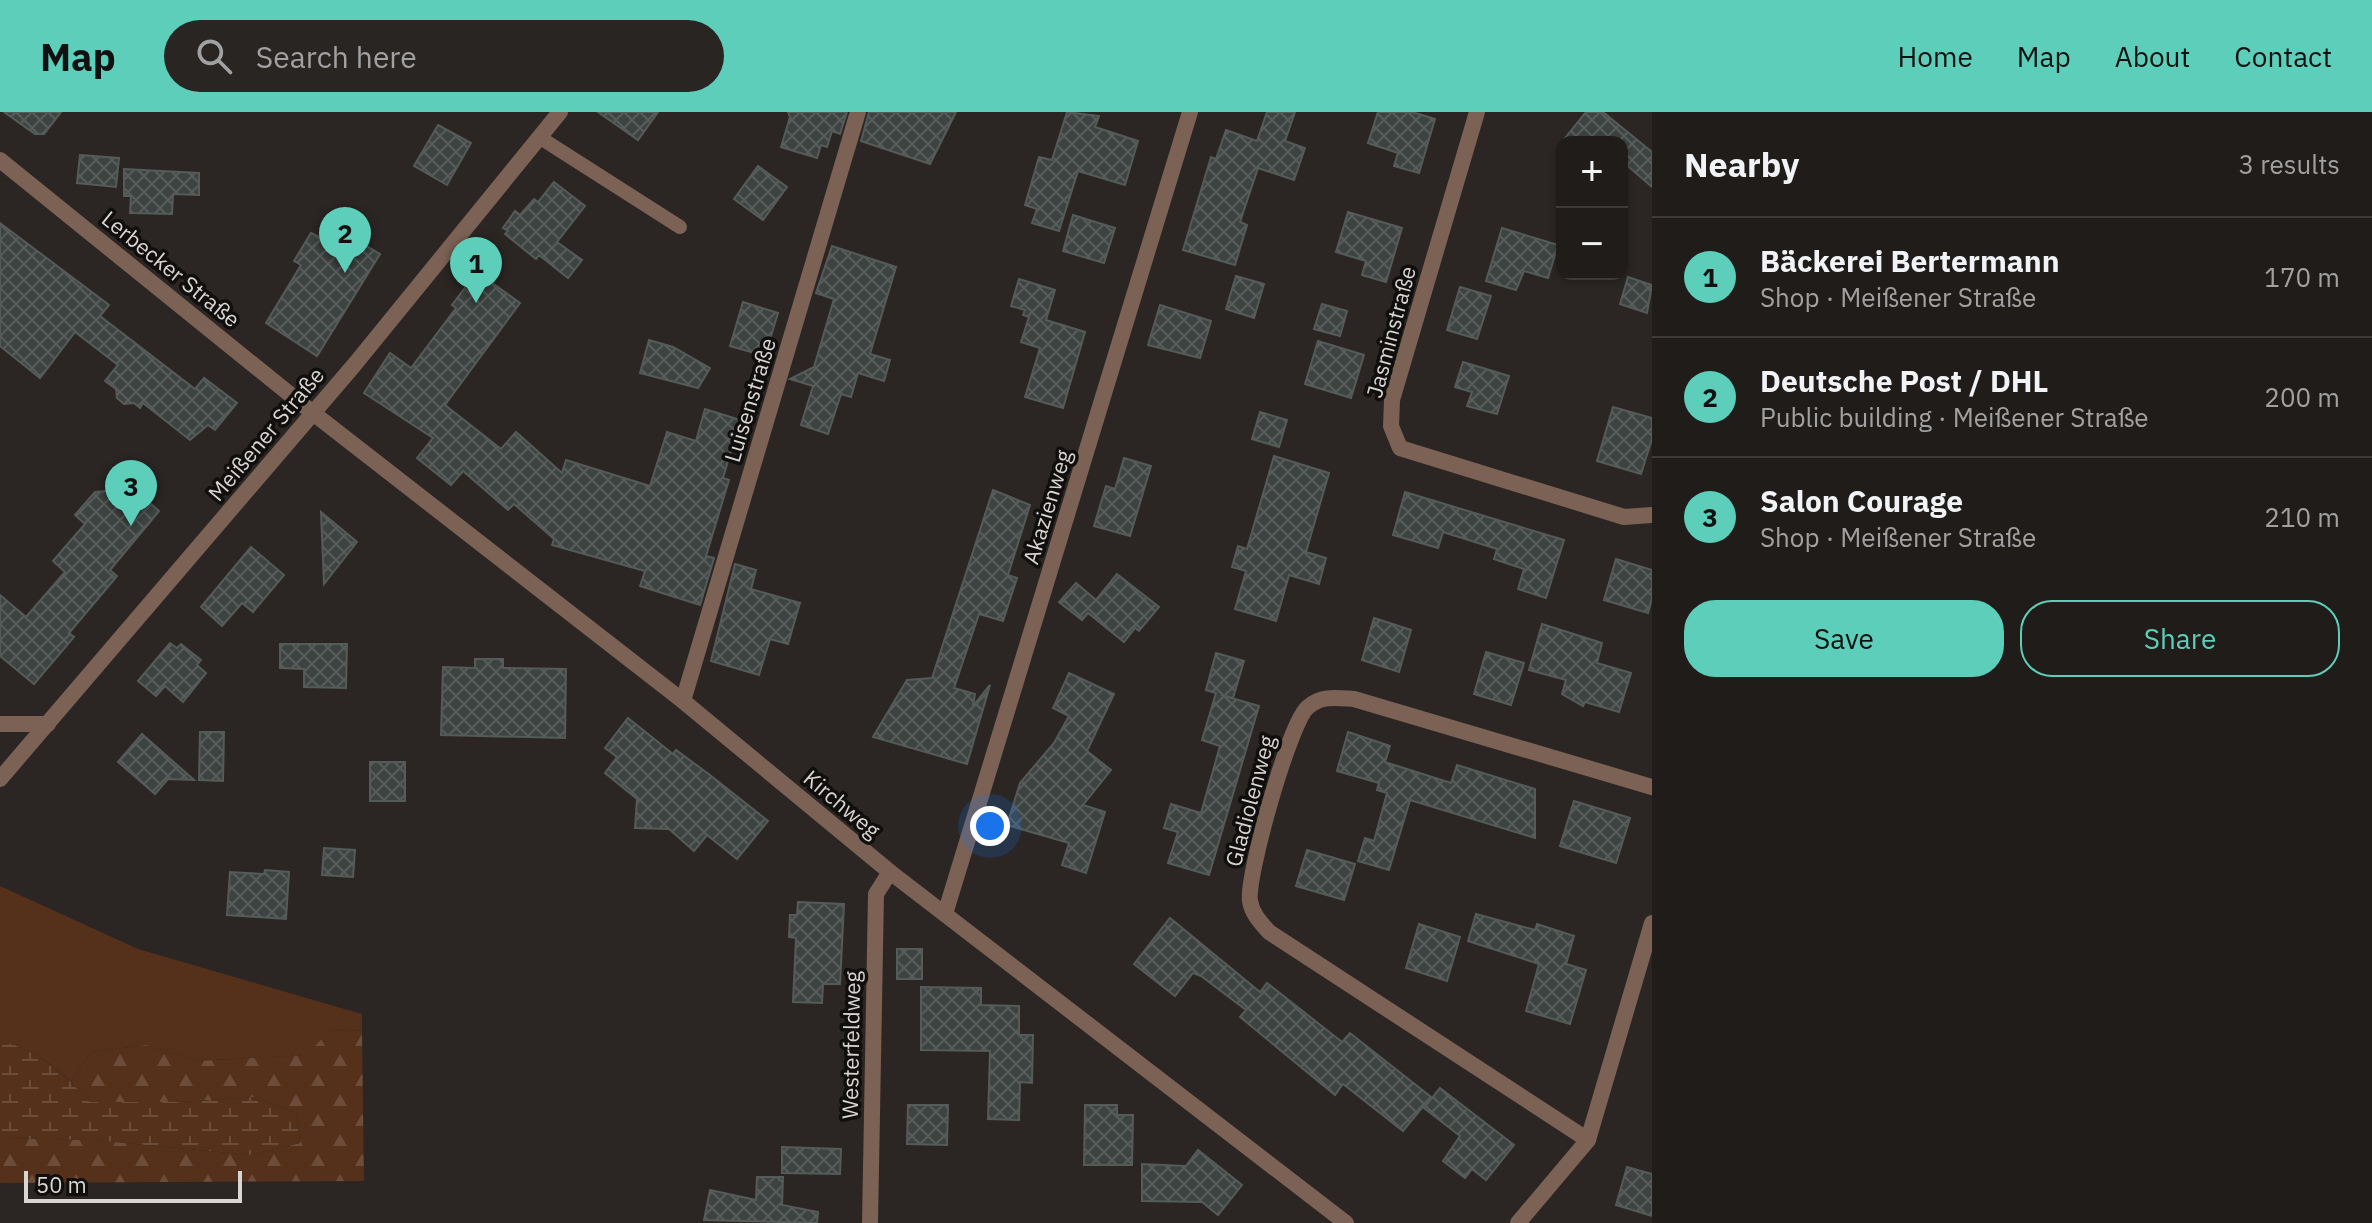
<!DOCTYPE html>
<meta charset="utf-8">
<style>
body{margin:0;font-family:"IBM Plex Sans",sans-serif;background:#282523;color:#f1f3f6}
.controls{position:absolute;right:24px;top:24px;display:grid;overflow:hidden;border-radius:16px;box-shadow:0 2px 6px #0004}
.controls button{width:72px;height:72px;display:grid;place-items:center;padding:0;border:0;border-bottom:2px solid #3d3a39;background:#201c1a;color:#f1f3f6;font:40px sans-serif}
.scale{position:absolute;left:24px;bottom:20px;width:218px;box-sizing:border-box;padding-left:8px;border:4px solid #d8d5d3;border-top:0;font-size:22px;line-height:28px;white-space:nowrap;color:#d8d5d3;-webkit-text-stroke:6px #110f0e;paint-order:stroke}
.you{position:absolute;left:990px;top:714px;width:28px;height:28px;margin:-20px;border:6px solid #fff;border-radius:50%;background:#1a73e8;box-shadow:0 0 0 12px #1a73e833}
.badge{display:grid;place-items:center;width:52px;height:52px;border-radius:50%;background:#5dceb9;color:#111;font-size:26px;font-weight:700}
.pin{position:absolute;translate:-50% -66px;filter:drop-shadow(0 2px 4px #0008)}
.pin::after{content:'';position:absolute;top:42px;width:28px;height:24px;background:inherit;clip-path:polygon(0 0,100% 0,50% 100%)}
.list{margin:0;padding:0;list-style:none}
h2{display:flex;justify-content:space-between;align-items:center;height:104px;margin:0;padding:0 32px;font-size:34px}
h2 small{font-size:26px;font-weight:400;color:#a2a1a2}
.list li{display:grid;grid-template-columns:52px 1fr auto;gap:24px;align-items:center;box-sizing:border-box;height:120px;padding:0 32px;border-top:2px solid #3d3a39}
.list b{display:block;font-size:30px;white-space:nowrap}
.list p{margin:0;font-size:26px;white-space:nowrap;color:#a2a1a2}
.list em{font-size:26px;font-style:normal;color:#a2a1a2}
.actions{display:flex;gap:16px;padding:24px 32px}
.actions a{flex:1;padding:18px 0;border:2px solid #5dceb9;border-radius:32px;text-align:center;font-size:28px;color:#5dceb9}
.actions .main{background:#5dceb9;color:#111}
.icon{flex:none;width:44px;height:44px;fill:none;stroke:currentColor;stroke-width:2;stroke-linecap:round;stroke-linejoin:round}
.map{position:relative;flex:none;width:1652px;height:1111px;overflow:hidden}
header{display:flex;align-items:center;gap:48px;box-sizing:border-box;height:112px;padding:0 40px;background:#5dceb9;color:#111}
header strong{font-size:38px}
nav{display:flex;gap:44px;margin-inline-start:auto;font-size:28px}
.search{width:560px;height:72px;background:#282523;display:flex;align-items:center;gap:20px;box-sizing:border-box;padding:0 28px;border-radius:44px;color:#a2a1a2;font-size:30px}
main{display:flex}
aside{flex:1;background:#201c1a}
.map>svg:first-child{display:block}
</style>
<header>
<strong>Map</strong>
<div class="search"><svg class="icon" aria-label="search" viewBox="0 0 24 24"><circle cx="10" cy="10" r="6"/><path d="M15 15l6 6"/></svg>Search here</div>
<nav><a>Home</a><a>Map</a><a>About</a><a>Contact</a></nav>
</header>
<main>
<div class="map">
<svg width="1652" height="1111" viewBox="0 0 1652 1111">
<defs>
<pattern id="forest-firs" width="22" height="20" patternUnits="userSpaceOnUse" patternTransform="scale(2)"><rect width="22" height="20" fill="#55301a"/><path d="M5 1l3.5 6h-7zM16 11l3.5 6h-7z" fill="#6d4d3a"/></pattern>
<pattern id="wetland-marsh" width="20" height="14" patternUnits="userSpaceOnUse" patternTransform="scale(2)"><rect width="20" height="14" fill="#55301a"/><path d="M1 5h8M5 5V1M11 12h8M15 12V8" fill="none" stroke="#6d4d3a"/></pattern>
<pattern id="building-cross-hatch" width="8" height="8" patternUnits="userSpaceOnUse" patternTransform="scale(2)"><rect width="8" height="8" fill="#3d4341"/><path d="M0 0l8 8M0 8l8-8" fill="none" stroke="#585d5c"/></pattern>
</defs>
<rect width="100%" height="100%" fill="#2b2623"/>
<!-- green -->
<path fill="#55301a" d="M0 774 138 837 362 902V919L332 917 307 943 197 949 146 933 91 940 71 970C50 950 29 936 0 929Z"/>
<!-- forest -->
<path fill="url(#forest-firs)" d="M332 917 362 919 364 1069 0 1071V1026L94 1028 250 1043 300 1031 297 1001 253 985 180 990H90L71 970 91 940 146 933 197 949 306 943Z"/>
<!-- wetland -->
<path fill="url(#wetland-marsh)" d="M0 929C39 938 64 962 90 990H180L253 985 297 1001 300 1031 250 1043 94 1028 0 1026Z"/>
<!-- building -->
<g fill="url(#building-cross-hatch)" stroke="#545b59" stroke-width="2">
<path d="M4 0H61L44 22H35Z"/>
<path d="M598 0H658L638 28Z"/>
<path d="M788 0H847L840 22 832 19 827 35 821 33 817 46 781 35 790 5Z"/>
<path d="M869 0H956L930 52 861 29Z"/>
<path d="M1067 0 1099 4 1095 15 1138 29 1125 73 1078 59 1059 119 1032 111 1037 97 1025 93 1039 45 1052 48Z"/>
<path d="M1267 0H1295L1285 29 1305 36 1294 68 1258 56 1240 110 1247 113 1235 153 1183 138 1211 45 1216 47 1226 18 1257 29Z"/>
<path d="M1378 0H1412L1435 7 1419 61 1394 54 1398 41 1368 31Z"/>
<path d="M1586 0H1603L1652 40V75L1622 49V30H1562Z"/>
<path d="M438 13 471 31 447 73 414 54Z"/>
<path d="M80 43 119 46 116 75 77 71Z"/>
<path d="M758 54 787 75 763 108 734 87Z"/>
<path d="M124 57 199 61V83L173 82 172 102 130 101 131 84H124Z"/>
<path d="M554 70 585 94 557 130 582 148 568 166 539 143 536 147 505 122 508 119 503 116 515 99 520 103 534 87 538 90Z"/>
<path d="M1348 100 1402 116 1386 170 1362 163 1366 149 1336 140Z"/>
<path d="M1073 103 1115 116 1104 151 1063 139Z"/>
<path d="M0 111 109 193 100 204 195 277 204 266 237 291 215 318 208 313 190 328 143 291 140 296 134 291 124 292 117 286 116 277 105 269 118 253 75 220 40 266 0 234Z"/>
<path d="M1502 116 1558 133 1548 166 1524 159 1516 178 1486 169Z"/>
<path d="M311 121 351 140 358 129 380 142 317 244 266 211 301 153 294 149Z"/>
<path d="M832 134 896 155 870 242 890 248 884 269 858 261 851 285 841 282 828 322 801 313 813 274 790 267 814 255 834 187 816 181Z"/>
<path d="M477 160 520 191 445 293 501 337 516 320 562 361 566 348 650 374 667 320 696 329 705 297 740 308 723 366 729 368 706 444 714 446 700 493 640 474 645 459 552 433 554 427 514 392 508 398 463 359 451 373 417 346 433 326 364 281 390 241 411 256 456 196 452 193Z"/>
<path d="M1236 164 1264 172 1254 206 1226 197Z"/>
<path d="M1628 165 1652 173 1647 201 1620 192Z"/>
<path d="M1019 167 1055 178 1046 208 1085 220 1063 296 1025 285 1040 236 1021 230 1029 205 1023 203 1025 198 1011 194Z"/>
<path d="M1460 175 1491 184 1477 227 1447 218Z"/>
<path d="M743 190 778 201 765 244 730 234Z"/>
<path d="M1322 192 1347 199 1340 224 1314 217Z"/>
<path d="M1160 193 1211 209 1200 246 1148 233Z"/>
<path d="M649 228 673 235 710 256 698 276 640 261Z"/>
<path d="M1318 229 1364 243 1351 286 1305 272Z"/>
<path d="M1463 250 1509 264 1497 302 1467 294 1472 280 1455 275Z"/>
<path d="M1613 295 1652 306V327L1641 362 1597 349Z"/>
<path d="M1260 300 1287 308 1279 335 1252 327Z"/>
<path d="M1274 344 1329 361 1306 440 1326 446 1319 472 1289 463 1276 509 1235 497 1246 459 1232 455 1238 434 1247 437Z"/>
<path d="M1124 346 1151 354 1130 424 1094 414 1106 374 1115 377Z"/>
<path d="M134 377 159 399 110 458 117 464 69 521 74 525 34 572 0 544V483L26 505 65 460 53 449 85 412 75 403 95 380Z"/>
<path d="M993 378 1030 393 1008 463 1017 466 1003 509 979 502 954 576 975 582 973 594 990 573 967 652 873 625 907 568 932 566Z"/>
<path d="M1405 380 1564 428 1546 486 1518 477 1524 457 1494 447 1497 437 1443 420 1438 436 1393 423Z"/>
<path d="M321 400 357 430 324 472Z"/>
<path d="M251 435 284 463 253 500 242 491 222 514 201 495Z"/>
<path d="M1616 447 1652 458V486L1648 501 1604 488Z"/>
<path d="M735 452 756 458 751 477 800 491 788 532 770 527 759 563 711 549Z"/>
<path d="M1117 462 1159 495 1139 519 1135 516 1124 530 1088 501 1082 508 1059 490 1076 471 1096 488Z"/>
<path d="M1374 506 1411 518 1399 560 1362 548Z"/>
<path d="M1542 512 1602 531 1597 551 1631 561 1619 600 1585 590 1583 594 1562 582 1566 568 1529 558Z"/>
<path d="M170 531 177 536 181 532 201 548 197 553 206 561 183 590 165 574 156 584 138 569Z"/>
<path d="M280 532H347L346 576 304 575V557L280 556Z"/>
<path d="M1486 540 1524 551 1511 593 1474 582Z"/>
<path d="M1216 541 1244 549 1233 586 1221 583 1259 594 1209 763 1168 751 1178 720 1164 716 1171 692 1201 701 1220 634 1202 628 1216 581 1206 578Z"/>
<path d="M475 547H503V556L566 557 565 626 441 623 443 555 475 556Z"/>
<path d="M1069 561 1114 582 1087 639 1111 658 1083 693 1105 700 1086 761 1062 753 1069 731 1007 713 1020 671 1054 631 1069 604 1053 596Z"/>
<path d="M628 606 673 642 676 638 710 663 768 709 737 747 707 723 694 739 669 717 635 716 637 687 605 661 617 645 605 636Z"/>
<path d="M200 620H224L223 669 199 668Z"/>
<path d="M1348 620 1390 634 1385 650 1451 671 1457 653 1535 677V726L1410 688 1389 758 1358 749 1365 726 1374 729 1387 681 1377 678 1379 671 1337 659Z"/>
<path d="M142 622 194 668 168 667 155 682 118 650Z"/>
<rect x="370" y="650" width="35" height="39"/>
<path d="M1574 689 1630 706 1616 751 1560 734Z"/>
<path d="M324 736 355 738 353 765 322 763Z"/>
<path d="M1307 738 1355 752 1344 788 1296 774Z"/>
<path d="M265 758 289 760 286 807 227 803 230 760 264 762Z"/>
<path d="M798 790 844 792 840 872H823L822 891 793 890 796 826 789 825 790 803H797Z"/>
<path d="M1476 802 1535 818 1537 812 1574 824 1566 852 1586 858 1570 912 1526 899 1539 852 1468 829Z"/>
<path d="M1170 806 1260 880 1267 871 1342 930 1350 921 1431 985 1403 1019 1343 972 1335 983 1240 905 1246 898 1201 864 1193 861 1175 884 1134 852Z"/>
<path d="M1419 812 1460 825 1447 869 1406 856Z"/>
<rect x="897" y="837" width="25" height="30"/>
<path d="M921 875 981 876V893L1019 894V923H1033L1032 971 1020 970 1019 1008 988 1007 990 939 921 938Z"/>
<path d="M1440 976 1514 1033 1486 1068 1472 1057 1465 1066 1443 1049 1460 1024 1424 996Z"/>
<path d="M908 993H948L947 1033 907 1032Z"/>
<path d="M1085 993H1117V1003H1133L1132 1053H1084Z"/>
<path d="M782 1035 841 1037 840 1062 782 1061Z"/>
<path d="M1198 1038 1242 1073 1218 1103 1202 1090 1142 1089V1052L1186 1054Z"/>
<path d="M1627 1055 1652 1062V1104L1616 1093Z"/>
<path d="M757 1065H783L782 1093 818 1100 817 1111 704 1108 710 1078 756 1088Z"/>
</g>
<g fill="none" stroke-linecap="round" stroke-linejoin="round">
<!-- service -->
<path stroke="#7b6254" stroke-width="14" d="M539 25 680 115"/>
<!-- minor -->
<g stroke="#7b6254" stroke-width="16">
<path d="M1477 0 1392 288 1391 314 1400 336 1624 405 1652 403"/>
<path d="M683 589 858 0"/>
<path d="M0 612H48"/>
<path d="M945 802 1190 0"/>
<path d="M1588 1028 1269 820C1261 811 1252 802 1250 789 1246 765 1290 609 1308 595 1322 583 1337 586 1354 587L1652 675"/>
<path d="M870 1111 876 782 890 760"/>
<path d="M1518 1111 1588 1028 1652 811"/>
</g>
<!-- tertiary -->
<g stroke="#7b6254" stroke-width="16">
<path d="M0 48 313 301 683 589 890 760 1346 1111"/>
<path d="M0 667 355 252 560 0"/>
</g>
</g>
<g text-anchor="middle" stroke-width="7" stroke-linejoin="round" paint-order="stroke">
<!-- street labels -->
<g font-size="22" fill="#d8d5d3" stroke="#110f0e">
<text transform="translate(171 157) rotate(39)" y="8">Lerbecker Straße</text>
<text transform="translate(1391 220) rotate(-75)" y="8">Jasminstraße</text>
<text transform="translate(750 288) rotate(-73)" y="8">Luisenstraße</text>
<text transform="translate(266 322) rotate(-50)" y="8">Meißener Straße</text>
<text transform="translate(1047 395) rotate(-73)" y="8">Akazienweg</text>
<text transform="translate(1250 689) rotate(-75)" y="8">Gladiolenweg</text>
<text transform="translate(842 692) rotate(40)" y="8">Kirchweg</text>
<text transform="translate(851 933) rotate(-89)" y="8">Westerfeldweg</text>
</g>
</g>
</svg>
<div class="controls">
<button>+</button>
<button>−</button>
</div>
<div class="scale">50 m</div>
<div class="you"></div>
<div class="pin badge" style="left:476px;top:191px">1</div>
<div class="pin badge" style="left:345px;top:161px">2</div>
<div class="pin badge" style="left:131px;top:414px">3</div>
</div>
<aside>
<h2>Nearby<small>3 results</small></h2>
<ul class="list">
<li><span class="badge">1</span><div><b>Bäckerei Bertermann</b><p>Shop · Meißener Straße</p></div><em>170 m</em></li>
<li><span class="badge">2</span><div><b>Deutsche Post / DHL</b><p>Public building · Meißener Straße</p></div><em>200 m</em></li>
<li><span class="badge">3</span><div><b>Salon Courage</b><p>Shop · Meißener Straße</p></div><em>210 m</em></li>
</ul>
<div class="actions"><a class="main">Save</a><a>Share</a></div>
</aside>
</main>
